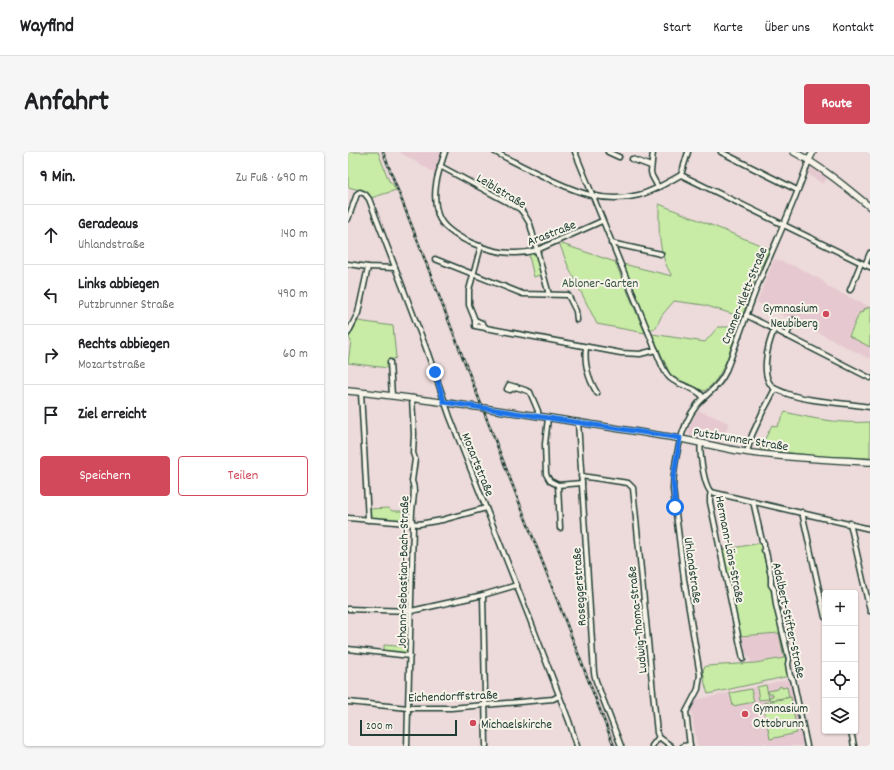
<!DOCTYPE html>
<html lang="de">
<meta charset="utf-8">
<style>
body{margin:0;font-family:Dekko,sans-serif;background:#f6f6f6;color:#202124}
.controls{position:absolute;right:12px;bottom:12px;display:grid;overflow:hidden;border-radius:4px;box-shadow:0 1px 3px #0004}
.controls button{width:36px;height:36px;display:grid;place-items:center;padding:0;border:0;border-bottom:1px solid #e0e0e0;background:#fff;color:#202124;font:20px sans-serif}
.scale{position:absolute;left:12px;bottom:10px;width:97px;box-sizing:border-box;padding-left:4px;border:2px solid #1f3d34;border-top:0;font-size:11px;line-height:14px;white-space:nowrap;color:#1f3d34;-webkit-text-stroke:3px #f7f3e8;paint-order:stroke}
.stop{position:absolute;width:12px;height:12px;margin:-9px;border:3px solid #1a73e8;border-radius:50%;background:#fff}
.stop.end{background:#1a73e8;border-color:#fff;box-shadow:0 1px 4px #0008}
.list{margin:0;padding:0;list-style:none}
h2{display:flex;justify-content:space-between;align-items:center;height:52px;margin:0;padding:0 16px;font-size:17px}
h2 small{font-size:13px;font-weight:400;color:#757577}
.list li{display:grid;grid-template-columns:26px 1fr auto;gap:12px;align-items:center;box-sizing:border-box;height:60px;padding:0 16px;border-top:1px solid #e0e0e0}
.list b{display:block;font-size:15px;white-space:nowrap}
.list p{margin:0;font-size:13px;white-space:nowrap;color:#757577}
.list em{font-size:13px;font-style:normal;color:#757577}
.actions{display:flex;gap:8px;padding:12px 16px}
.actions a{flex:1;padding:9px 0;border:1px solid #d1495b;border-radius:4px;text-align:center;font-size:14px;color:#d1495b}
.actions .main{background:#d1495b;color:#fff}
.icon{flex:none;width:22px;height:22px;fill:none;stroke:currentColor;stroke-width:2;stroke-linecap:round;stroke-linejoin:round}
.map{position:relative;flex:none;width:522px;height:594px;overflow:hidden;border-radius:4px}
header{display:flex;align-items:center;gap:24px;box-sizing:border-box;height:56px;padding:0 20px;background:#fff;border-bottom:1px solid #e0e0e0}
header strong{font-size:19px}
nav{display:flex;gap:22px;margin-inline-start:auto;font-size:14px}
.intro{display:flex;align-items:center;justify-content:space-between;box-sizing:border-box;height:96px;padding:0 24px}
h1{margin:0;font-size:28px}
.button{padding:10px 18px;border-radius:4px;background:#d1495b;color:#fff;font-size:14px;font-weight:700}
main{display:flex;gap:24px;padding:0 24px}
aside{flex:1;background:#fff;border-radius:4px;box-shadow:0 1px 3px #0004}
.map>svg:first-child{display:block}
</style>
<header>
<strong>Wayfind</strong>
<nav><a>Start</a><a>Karte</a><a>Über uns</a><a>Kontakt</a></nav>
</header>
<div class="intro"><h1>Anfahrt</h1><a class="button">Route</a></div>
<main>
<aside>
<h2>9 Min.<small>Zu Fuß · 690 m</small></h2>
<ul class="list">
<li><svg class="icon" aria-label="ahead" viewBox="0 0 24 24"><path d="M12 20V5M6 11l6-6 6 6"/></svg><div><b>Geradeaus</b><p>Uhlandstraße</p></div><em>140 m</em></li>
<li><svg class="icon" aria-label="left" viewBox="0 0 24 24"><path d="M17 20v-9H6M10 6l-5 5 5 5"/></svg><div><b>Links abbiegen</b><p>Putzbrunner Straße</p></div><em>490 m</em></li>
<li><svg class="icon" aria-label="right" viewBox="0 0 24 24"><path d="M7 20v-9h11M14 6l5 5-5 5"/></svg><div><b>Rechts abbiegen</b><p>Mozartstraße</p></div><em>60 m</em></li>
<li><svg class="icon" aria-label="arrive" viewBox="0 0 24 24"><path d="M6 21V4h12l-3 4 3 4H6"/></svg><div><b>Ziel erreicht</b></div></li>
</ul>
<div class="actions"><a class="main">Speichern</a><a>Teilen</a></div>
</aside>
<div class="map">
<svg width="522" height="594" viewBox="0 0 522 594">
<rect width="100%" height="100%" fill="#eddada"/>
<filter id="ink" filterUnits="userSpaceOnUse"><feTurbulence type="fractalNoise" baseFrequency=".025" numOctaves="2"/><feDisplacementMap in="SourceGraphic" scale="8" xChannelSelector="R" yChannelSelector="G"/><feConvolveMatrix kernelMatrix="1 2 1 2 8 2 1 2 1" color-interpolation-filters="sRGB"/></filter>
<g filter="url(#ink)">
<!-- built -->
<g fill="#e6c9d0">
<path d="M51 0H94L87 21Z"/>
<path d="M464 14 480 24 475 32 459 21 462 15Z"/>
<path d="M426 107 449 115 475 129 480 135 522 155V207L409 150Z"/>
<path d="M350 258 381 271 373 291 349 286 342 283 341 278V275Z"/>
<path d="M431 481 436 506 403 511 401 504 395 500 392 484Z"/>
<path d="M442 527 443 528 458 594H419L418 591 403 594H349L343 558 347 548 407 535Z"/>
</g>
<!-- green -->
<g fill="#c8eca5" stroke="#74946c">
<path d="M0 0H30L41 29 44 31 48 38 23 46 21 43 16 39 0 35Z"/>
<path d="M311 52 422 97 408 124 394 165 356 153 326 149 314 163 307 177H302L275 112 324 124C310 101 311 79 311 52Z"/>
<path d="M214 92 267 110 297 181 249 172 220 114 212 93Z"/>
<path d="M187 101H188L194 122 186 125 181 104 182 102Z"/>
<path d="M520 155 522 156V195L501 184 512 160 514 161 516 156 519 157Z"/>
<path d="M10 169 45 174 48 206 40 209V216L0 211 3 189 1 186Z"/>
<path d="M370 175H390C383 195 375 228 356 239L323 224 304 182 357 190Z"/>
<path d="M437 260C465 267 493 272 522 270V306L468 304 412 297 424 273 429 275Z"/>
<path d="M41 356 44 359H58L62 356 61 358H60L59 361 61 362V363L59 364V367H61L59 369 23 366 22 357Z"/>
<path d="M413 391 441 524 360 542 357 532 355 517 358 514 407 511 436 506 431 481 392 484 373 398Z"/>
<path d="M36 493 60 495V499L57 501 36 499Z"/>
<path d="M418 533 421 547 411 548 409 535Z"/>
<path d="M433 534 434 536 439 535 441 545 422 548 421 545 425 544V542H421L420 539 430 537 431 535Z"/>
<path d="M403 537 406 550 385 554 382 541Z"/>
<path d="M443 545 449 581 422 587 415 551Z"/>
</g>
<g fill="none" stroke-linecap="round" stroke-linejoin="round">
<defs>
<g id="street">
<path d="M97 0C90 21 83 41 90 63 98 86 146 102 168 101 175 101 182 100 189 98L254 69"/>
<path d="M147 0C164 9 180 17 197 25 228 40 256 52 291 43 306 39 320 30 333 23L340 0"/>
<path d="M227 0 310 204C313 211 316 221 322 226 332 235 347 234 355 245"/>
<path d="M260 0 271 5"/>
<path d="M305 0 303 20 304 24 310 35"/>
<path d="M373 0 449 38"/>
<path d="M284 7 303 14"/>
<path d="M92 14 172 57 176 62 182 72 201 143"/>
<path d="M333 23 522 115"/>
<path d="M0 67 9 42 12 40 17 42 21 47 78 196 102 265 181 465 221 569 229 594"/>
<path d="M263 91 313 102"/>
<path d="M133 94 121 138V153L127 168V174L273 201 292 202 308 198"/>
<path d="M87 107 175 142 220 143 228 159 229 168"/>
<path d="M0 112 20 115 47 116"/>
<path d="M517 113 522 101"/>
<path d="M502 138 513 111"/>
<path d="M398 163 522 226"/>
<path d="M127 168 134 171 139 177"/>
<path d="M426 178C420 192 411 225 426 236 429 238 434 239 437 241 465 251 494 250 522 255"/>
<path d="M0 181 10 161 20 115"/>
<path d="M438 184 446 168"/>
<path d="M238 195C236 211 241 228 249 241"/>
<path d="M42 210 44 244"/>
<path d="M168 235 162 238 159 237 161 233C168 235 175 237 182 240L190 259V264"/>
<path d="M13 241 20 368"/>
<path d="M417 256 427 237"/>
<path d="M200 266 197 292 198 322 202 329 210 333 234 331"/>
<path d="M230 270 246 521 248 529 273 594"/>
<path d="M353 291C351 300 356 334 363 340L362 344V350L395 507"/>
<path d="M399 300 404 283 416 257"/>
<path d="M233 324 280 331 285 336 309 581 311 585 323 594"/>
<path d="M210 333 212 376"/>
<path d="M363 340 522 377"/>
<path d="M405 349 414 389 416 391V398L418 400 423 424V433L426 437 428 453 441 507 440 512 442 524 445 527 459 594"/>
<path d="M454 360 477 465"/>
<path d="M0 366 71 372 94 368 138 356"/>
<path d="M502 371 522 459"/>
<path d="M135 443 138 594"/>
<path d="M0 457 63 459 135 443 169 433"/>
<path d="M0 497 62 504"/>
<path d="M0 550 60 556H103L205 547 211 544"/>
<path d="M503 579 506 594"/>
<path d="M59 594 65 375C60 360 70 343 64 329L67 307 65 301 66 282 64 246"/>
<path d="M304 594 311 585"/>
<path d="M335 594 342 593"/>
<path d="M342 594 338 560 350 537 352 523 336 427 325 337C326 310 332 274 349 253 358 242 371 235 377 221 389 191 399 160 411 130 428 89 447 50 461 8"/>
</g>
<g id="secondary">
<path d="M446 0C474 15 498 35 522 55"/>
<path d="M461 8 465 0"/>
<path d="M0 239C106 250 210 267 315 284 345 288 374 297 404 301 443 306 483 308 522 310"/>
</g>
</defs>
<!-- street casing -->
<use href="#street" stroke="#1f3d34" stroke-width="7"/>
<!-- secondary casing -->
<use href="#secondary" stroke="#1f3d34" stroke-width="8"/>
<!-- street -->
<use href="#street" stroke="#f7f3e8" stroke-width="4"/>
<!-- secondary -->
<use href="#secondary" stroke="#f7f3e8" stroke-width="5.5"/>
<defs>
<path id="rail" d="M35 0 266 594"/>
</defs>
<!-- rail casing -->
<use href="#rail" stroke="#1f3d34" stroke-width="2.5"/>
<!-- rail -->
<use href="#rail" stroke="#f7f3e8" stroke-width="1" stroke-dasharray="3" stroke-linecap="butt"/>
</g>
</g>
<g fill="none" stroke-linecap="round" stroke-linejoin="round" filter="url(#ink)">
<!-- route -->
<path stroke="#1a73e8" stroke-width="5" d="M87 220 96 250 332 286 325 327 327 355"/>
</g>
<!-- markers -->
<g fill="#d1495b" stroke="#f7f3e8" stroke-width="1.5">
<circle cx="478" cy="162" r="4"/>
<circle cx="397" cy="562" r="4"/>
<circle cx="125" cy="571" r="4"/>
</g>
<g text-anchor="middle" stroke-width="4" stroke-linejoin="round" paint-order="stroke">
<!-- street labels -->
<g font-size="13" fill="#1f3d34" stroke="#f7f3e8">
<text transform="translate(154 38) rotate(31)" y="5">Leiblstraße</text>
<text transform="translate(203 80) rotate(-21)" y="5">Arastraße</text>
<text transform="translate(395 143) rotate(-68)" y="5">Cramer-Klett-Straße</text>
<text transform="translate(393 286) rotate(9)" y="5">Putzbrunner Straße</text>
<text transform="translate(131 312) rotate(68)" y="5">Mozartstraße</text>
<text transform="translate(383 397) rotate(79)" y="5">Hermann-Löns-Straße</text>
<text transform="translate(346 418) rotate(82)" y="5">Uhlandstraße</text>
<text transform="translate(54 420) rotate(-89)" y="5">Johann-Sebastian-Bach-Straße</text>
<text transform="translate(230 435) rotate(-94)" y="5">Roseggerstraße</text>
<text transform="translate(288 468) rotate(-96)" y="5">Ludwig-Thoma-Straße</text>
<text transform="translate(442 468) rotate(78)" y="5">Adalbert-Stifter-Straße</text>
<text transform="translate(105 543) rotate(-2)" y="5">Eichendorffstraße</text>
</g>
<!-- park labels -->
<g font-size="13" fill="#385745" stroke="#f7f3e8">
<text x="252" y="135">Abloner-Garten</text>
</g>
<!-- poi labels -->
<g font-size="13" fill="#1f3d34" stroke="#f7f3e8" text-anchor="start">
<text x="470" y="160" text-anchor="end">Gymnasium<tspan x="470" dy="15">Neubiberg</tspan></text>
<text x="405" y="560">Gymnasium<tspan x="405" dy="15">Ottobrunn</tspan></text>
<text x="133" y="576">Michaelskirche</text>
</g>
</g>
</svg>
<div class="controls">
<button>+</button>
<button>−</button>
<button><svg class="icon" aria-label="locate" viewBox="0 0 24 24"><circle cx="12" cy="12" r="6"/><path d="M12 2v4M12 18v4M2 12h4M18 12h4"/></svg></button>
<button><svg class="icon" aria-label="layers" viewBox="0 0 24 24"><path d="M12 4l9 5-9 5-9-5zM3 14l9 5 9-5"/></svg></button>
</div>
<div class="scale">200 m</div>
<div class="stop" style="left:327px;top:355px"></div>
<div class="stop end" style="left:87px;top:220px"></div>
</div>
</main>
